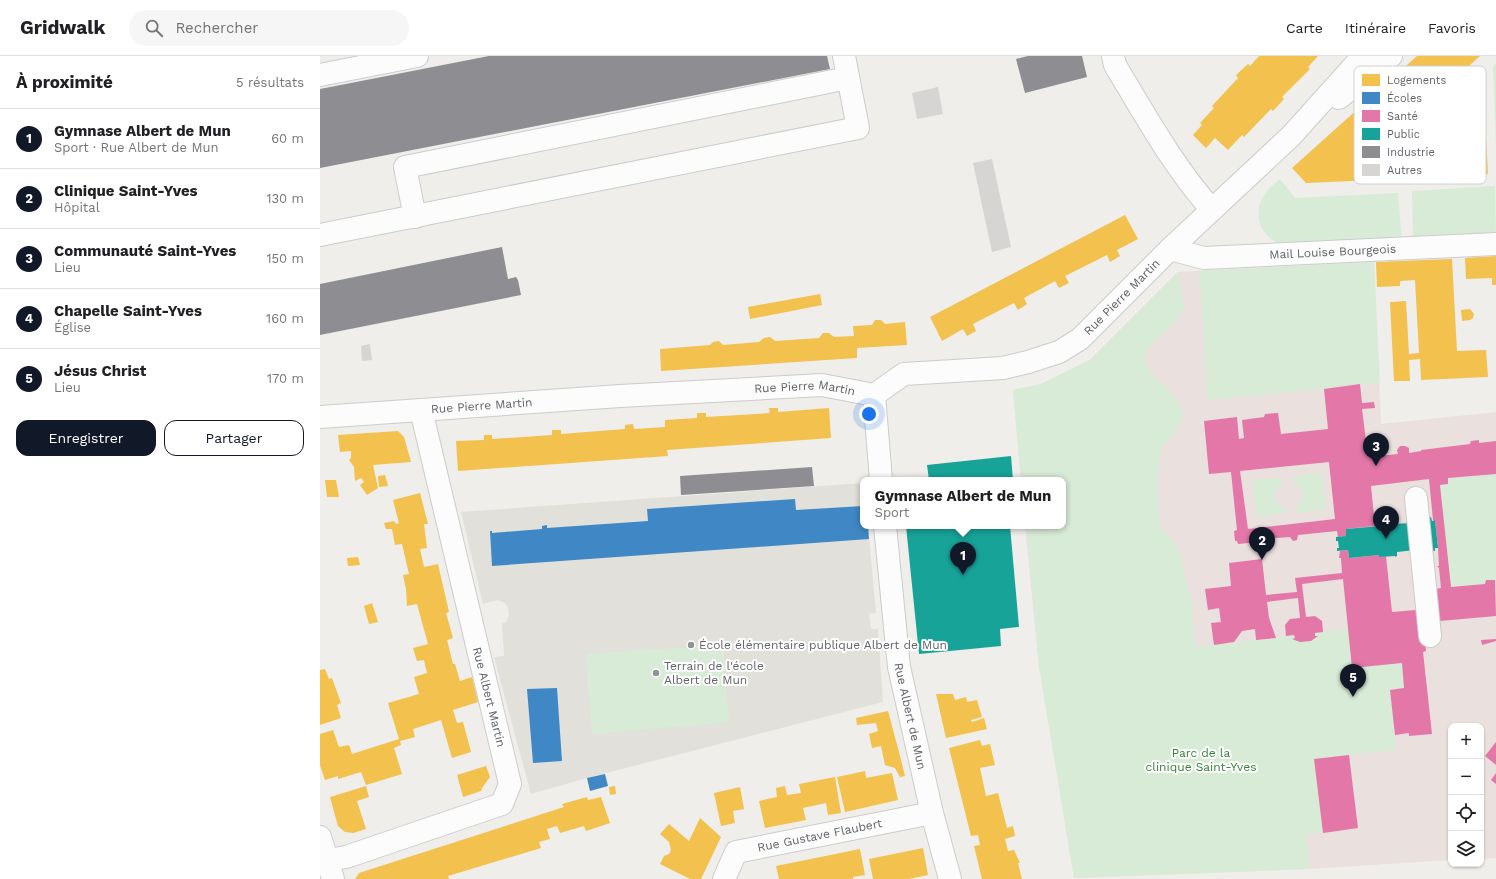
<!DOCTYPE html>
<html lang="fr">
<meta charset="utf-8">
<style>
body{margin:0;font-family:"Work Sans",sans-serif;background:#f6f6f6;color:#202124}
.controls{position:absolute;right:12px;bottom:12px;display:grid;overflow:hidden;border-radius:8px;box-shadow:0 1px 3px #0004}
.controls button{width:36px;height:36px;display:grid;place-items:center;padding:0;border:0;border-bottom:1px solid #e0e0e0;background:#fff;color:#202124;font:20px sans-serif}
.you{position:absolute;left:549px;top:358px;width:14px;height:14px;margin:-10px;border:3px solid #fff;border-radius:50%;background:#1a73e8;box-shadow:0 0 0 6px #1a73e833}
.badge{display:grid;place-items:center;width:26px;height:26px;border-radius:50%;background:#111827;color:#fff;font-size:13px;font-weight:700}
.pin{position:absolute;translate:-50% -33px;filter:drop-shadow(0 1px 2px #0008)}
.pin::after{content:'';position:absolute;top:21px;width:14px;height:12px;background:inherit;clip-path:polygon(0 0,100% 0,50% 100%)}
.popup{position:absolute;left:540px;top:421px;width:206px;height:52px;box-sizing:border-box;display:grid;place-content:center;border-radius:8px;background:#fff;filter:drop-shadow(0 1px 3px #0005);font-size:13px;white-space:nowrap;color:#757577}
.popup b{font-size:15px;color:#202124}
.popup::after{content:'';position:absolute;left:50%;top:100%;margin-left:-8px;border:8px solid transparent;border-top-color:#fff}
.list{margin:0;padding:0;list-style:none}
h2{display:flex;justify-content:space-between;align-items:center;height:52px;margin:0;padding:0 16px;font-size:17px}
h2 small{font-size:13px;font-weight:400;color:#757577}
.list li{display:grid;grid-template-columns:26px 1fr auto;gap:12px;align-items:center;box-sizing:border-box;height:60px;padding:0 16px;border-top:1px solid #e0e0e0}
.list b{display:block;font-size:15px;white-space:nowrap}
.list p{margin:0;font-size:13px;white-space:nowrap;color:#757577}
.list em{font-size:13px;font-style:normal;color:#757577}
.actions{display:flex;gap:8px;padding:12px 16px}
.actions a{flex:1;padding:9px 0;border:1px solid #111827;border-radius:12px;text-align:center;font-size:14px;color:#111827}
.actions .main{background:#111827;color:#fff}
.icon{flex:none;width:22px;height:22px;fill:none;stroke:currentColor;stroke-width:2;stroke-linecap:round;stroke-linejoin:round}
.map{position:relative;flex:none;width:1176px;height:823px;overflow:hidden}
header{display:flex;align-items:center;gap:24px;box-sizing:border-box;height:56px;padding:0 20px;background:#fff;border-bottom:1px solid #e0e0e0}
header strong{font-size:19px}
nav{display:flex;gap:22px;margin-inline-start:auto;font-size:14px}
.search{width:280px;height:36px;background:#f6f6f6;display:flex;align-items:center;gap:10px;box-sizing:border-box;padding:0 14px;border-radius:22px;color:#757577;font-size:15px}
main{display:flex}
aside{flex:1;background:#fff}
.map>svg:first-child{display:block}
</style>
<header>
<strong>Gridwalk</strong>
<div class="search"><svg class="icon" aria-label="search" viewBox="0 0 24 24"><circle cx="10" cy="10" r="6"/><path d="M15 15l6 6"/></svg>Rechercher</div>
<nav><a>Carte</a><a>Itinéraire</a><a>Favoris</a></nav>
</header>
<main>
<aside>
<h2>À proximité<small>5 résultats</small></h2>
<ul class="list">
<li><span class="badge">1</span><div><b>Gymnase Albert de Mun</b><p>Sport · Rue Albert de Mun</p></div><em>60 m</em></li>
<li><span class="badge">2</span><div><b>Clinique Saint-Yves</b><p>Hôpital</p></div><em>130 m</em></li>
<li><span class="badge">3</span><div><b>Communauté Saint-Yves</b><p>Lieu</p></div><em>150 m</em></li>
<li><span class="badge">4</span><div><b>Chapelle Saint-Yves</b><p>Église</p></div><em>160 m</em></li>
<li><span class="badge">5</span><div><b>Jésus Christ</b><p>Lieu</p></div><em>170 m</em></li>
</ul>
<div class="actions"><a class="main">Enregistrer</a><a>Partager</a></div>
</aside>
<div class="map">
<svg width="1176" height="823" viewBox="0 0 1176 823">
<rect width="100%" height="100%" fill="#efeeea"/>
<!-- education -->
<path fill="#e2e0da" d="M543 427V470H548L556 557 549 558 551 573H558L563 646 267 722 211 738 174 601 184 600 182 567 186 566 189 559 188 552 185 547 178 544 163 548 141 456Z"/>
<!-- medical -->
<path fill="#eae0de" d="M1054 206 1061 368 1176 356V802L1161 803V670H1131V804L989 813 754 822 719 610 705 470H743V424H701L693 334 721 328 770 304 858 216Z"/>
<!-- green -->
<g fill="#d8ebd6">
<path d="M1175 7 1176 8V90L1173 11Z"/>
<path d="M960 123 975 142 1078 137 1082 185 964 190C959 187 954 186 950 182 938 172 934 152 944 139 948 133 954 128 960 123Z"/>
<path d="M1175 130 1176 180 1093 185 1092 135Z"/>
<path d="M1054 206 1060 327 888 344 879 215Z"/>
<path d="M858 216 864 251 860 260 852 269 830 290 823 303 829 314 858 345 863 358 861 367 841 393 837 422 839 469 859 494 871 544 875 591 974 579 975 582 973 583C981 588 990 587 997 580H995V577L1028 573 1082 607 1084 632 1070 634 1076 694 994 703 1003 777 987 778 989 813 754 822 719 610 706 470H743V424H701L693 334 721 328 770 304Z"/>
<path d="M1002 417 1006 453 976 457C976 444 993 440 974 426L973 420Z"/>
<path d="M1176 418V525L1175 524H1167L1165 528 1131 531 1120 429 1128 428V422Z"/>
<path d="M961 422 962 428 956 433C954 442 956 448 964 452L965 457 937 461 932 424Z"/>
<path d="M403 589 409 666 272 678 266 598Z"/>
</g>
<!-- homes -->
<g fill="#f2c14e">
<path d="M939 0H998L988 11 990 13 962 41 964 43 953 55 951 53 924 81 922 79 908 94 895 82 886 92 873 79 882 69 880 67 894 52 892 50 918 22 916 19 928 8 930 10Z"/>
<path d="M1097 0H1160L1071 79 1054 98 1055 124 986 127 972 112Z"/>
<path d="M1165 61 1168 118 1096 121 1095 88 1120 86 1119 70 1142 62Z"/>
<path d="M805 159 818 183 797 194 800 200 790 206 787 199 745 220 749 227 739 232 735 225 704 242 707 248 698 254 694 247 653 268 656 275 647 280 643 273 622 285 610 261Z"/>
<path d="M1176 200V229H1172V222L1146 223 1145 202Z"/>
<path d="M1132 203 1137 295 1166 294 1168 321 1101 324 1100 303 1089 304 1090 325H1074L1070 246 1086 245 1089 298 1099 297 1095 224 1080 225V230L1057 231 1056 206Z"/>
<path d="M500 238 502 249 430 263 428 251Z"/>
<path d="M1150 253 1154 258 1153 262 1150 264 1142 265 1141 254Z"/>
<path d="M555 264H561L565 268 585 266 587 289 537 292V302L341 315 340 293 390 289 393 286 399 285 403 289 439 286 444 282 450 281 455 285 499 282 503 277H509L514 281 534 280 533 270 552 269Z"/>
<path d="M449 352H458V356L509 352 511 382 347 394 348 400 138 415 136 385 164 384V379H172V383L232 379V374H241V378L305 373V369L313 368 314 373 345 371V364L377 362V357H386V361L450 357Z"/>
<path d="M78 375 84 381 91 406 53 409 58 432 47 439 40 429 44 426 41 422 35 425 34 411 29 404 31 402V395L20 396 18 379Z"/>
<path d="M65 419 68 430 59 431 58 420Z"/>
<path d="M5 424H16L19 441H7Z"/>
<path d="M100 437 108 468H104L107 492 100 493 104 511 118 508 129 556 126 557 133 582 127 584 133 608H135L140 625 152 621 158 646 133 654 137 667 143 666 151 696 132 702 121 664 93 673 95 681 80 685 81 689 74 692 82 718 46 729 41 716 18 723V720L5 724 0 709V678L13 674 19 691 29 689 32 698 79 683 68 647 99 638 94 621 107 617 104 604 97 605 93 592 108 588 97 548 87 550 86 533 83 519 89 518 82 488 75 489 72 473H66L64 467 74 465 76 468 79 467 73 444Z"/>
<path d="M38 501 40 509 28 510 27 502Z"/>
<path d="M52 547 58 566 49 568 44 550Z"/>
<path d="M5 613 9 623 12 622 21 647 17 649 21 662 0 669V614Z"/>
<path d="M616 638H633L635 644 646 641 647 646 657 644 662 661 651 664 652 666 664 662 667 673 626 682Z"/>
<path d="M568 655 580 700 585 720 580 721 575 712 565 709 561 690 552 692 549 678 558 675 556 667 537 669 536 662Z"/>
<path d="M660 684 662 690 670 688 675 709 660 712 666 740 678 737 687 772 693 770 695 780 685 783 688 795 694 794 700 807H698L702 823H662L654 790 660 789 658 779 651 780 629 692Z"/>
<path d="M166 710 170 721 162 732 161 735 143 741 137 719Z"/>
<path d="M545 715 546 722 572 717 578 744 525 756 517 721Z"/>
<path d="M515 721 521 757 508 759 506 747 483 752 486 764 445 772 439 745 457 741 456 732 465 730 467 739 481 737 479 728Z"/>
<path d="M46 730 49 741 37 745 46 773 33 777 25 776 18 770 10 741Z"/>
<path d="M295 730 296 738 290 739 289 731Z"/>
<path d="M420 731 424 753 413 755 415 767 401 770 394 737Z"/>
<path d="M267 741 268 744 281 741 290 767 266 775 264 770 240 777 237 770 227 773 230 783 219 786 221 792 128 820 129 823H35L39 817 244 751 242 748Z"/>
<path d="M380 762 401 781 381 823H370L340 808 344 800 349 798 351 794 349 786 340 778 349 768 369 785Z"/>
<path d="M603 792 608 819 589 823H553L549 803Z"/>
<path d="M540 793 545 819 533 821V823H459L456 810Z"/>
</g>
<!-- schools -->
<g fill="#3f88c5">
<path d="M475 443 476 454 543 450V470H548L549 483 172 510 170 475H172V477L222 473V470L227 469V472L328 465 327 453Z"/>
<path d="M237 632 242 705 213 707 207 633Z"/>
<path d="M285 718 288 730 270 735 267 722Z"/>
</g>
<!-- health -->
<g fill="#e377a8" fill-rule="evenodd">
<path d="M1040 328 1042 347 1054 346 1055 352 1042 353 1048 401 1078 398 1077 394 1080 390H1085L1089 392V397L1101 395V394L1150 388 1151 385 1159 384V387L1176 385V418L1128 422V428L1120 429 1131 531 1165 528 1166 524H1175L1176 560 1120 565V563L1103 565 1106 595 1103 596 1112 678 1089 680V677L1075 679 1070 634 1084 632 1082 607 1032 612 1023 523 982 528 986 561 995 560 1002 565 1003 576 995 577V580H998L991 585 980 586 972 583 975 582 974 579 966 580 965 569 970 563 980 562 978 542 947 546 949 562 956 582 936 584 935 573 922 575 914 586 894 589 891 567 901 566 899 552 888 554 885 533 911 530 909 507 942 503 946 539 977 536 975 522 1022 517 1021 502H1019L1020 495 1028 494 1029 502 1059 499V501L1066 500 1072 556 1119 552 1116 533 1121 532 1119 512 1117 510H1119L1118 492 1115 464H1113L1109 423 1051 430 1055 470 1026 473V480L1018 481 1017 475 978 479 977 484 973 485 970 481 929 484V487L918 488 917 485H915L914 475 917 474 911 416 889 418 884 365 917 361 919 383 924 382 922 364 944 361 945 358 958 357 961 378 1008 373 1004 333ZM1009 406 1015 463 928 473 920 415Z"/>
<path d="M1176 583V585L1162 589 1161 584Z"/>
<path d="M1176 686V709L1165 700Z"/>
<path d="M1029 699 1038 772 1003 777 994 703Z"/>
<path d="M1176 717V728L1171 724Z"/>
</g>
<!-- public -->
<g fill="#17a398">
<path d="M691 400 693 424H609L607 409Z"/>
<path d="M1111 461 1112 465 1115 464 1118 492H1115V495H1113V492L1077 496V500L1075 501V500L1059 501V499L1029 502 1028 494 1017 495V492H1019L1018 485H1016V481L1026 480V473L1071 469V465H1073L1074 468 1090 467Z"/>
<path d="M586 470H690L699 571 680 573 681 590 599 598Z"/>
</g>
<!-- industry -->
<g fill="#8d8d92">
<path d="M169 0H507L510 13 0 112V33Z"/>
<path d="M708 0H762L767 21 705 37 696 3Z"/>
<path d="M182 191 188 223 196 221 198 224 201 239 0 279V228Z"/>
<path d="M492 411 494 430 361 439 360 420Z"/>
</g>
<!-- building -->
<g fill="#d6d5d3">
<path d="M618 31 623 58 597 63 592 37Z"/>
<path d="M672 103 691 191 672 196 653 107Z"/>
<path d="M50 288 52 304 42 305 41 290Z"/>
</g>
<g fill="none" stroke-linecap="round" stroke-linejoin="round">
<defs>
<g id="minor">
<path d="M793 0 795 9C825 59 853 110 892 154"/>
<path d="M0 19 97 0"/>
<path d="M1019 42 1071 0"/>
<path d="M95 161 85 111 528 22"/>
<path d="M0 179 538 72 524 0"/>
<path id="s1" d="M850 193 884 202 1176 188"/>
<path d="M554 339 561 424"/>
<path id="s2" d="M0 361 300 340 502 329 554 339 584 318 683 312 708 306 739 296 760 283 850 193 971 80 1043 0"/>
<path d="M1096 442 1110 580"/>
<path id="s3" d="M565 470 579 611 612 757 630 823"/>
<path d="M0 781 13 823"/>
<path d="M7 804 26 801 182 748 190 728 101 354"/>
<path id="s4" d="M404 823 416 796 612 757"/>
</g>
</defs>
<!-- minor casing -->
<use href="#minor" stroke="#cbcccc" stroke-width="24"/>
<!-- minor -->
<use href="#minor" stroke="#fdfcfc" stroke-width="22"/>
</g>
<!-- markers -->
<g fill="#919496" stroke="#fff" stroke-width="1.5">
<circle cx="371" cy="589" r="4"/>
<circle cx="336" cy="617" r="4"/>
</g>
<g text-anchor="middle" stroke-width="4" stroke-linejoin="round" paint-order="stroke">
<!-- street labels -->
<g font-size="12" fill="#5f6368" stroke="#fff">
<text dy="4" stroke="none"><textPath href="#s1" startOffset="164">Mail Louise Bourgeois</textPath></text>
<text dy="4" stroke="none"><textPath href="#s2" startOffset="834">Rue Pierre Martin</textPath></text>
<text dy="4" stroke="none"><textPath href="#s2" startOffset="486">Rue Pierre Martin</textPath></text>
<text dy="4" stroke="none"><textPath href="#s2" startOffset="162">Rue Pierre Martin</textPath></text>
<text transform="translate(169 641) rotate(76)" y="4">Rue Albert Martin</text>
<text dy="4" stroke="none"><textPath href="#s3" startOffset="192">Rue Albert de Mun</textPath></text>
<text dy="4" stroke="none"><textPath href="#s4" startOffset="115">Rue Gustave Flaubert</textPath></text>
</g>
<!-- poi labels -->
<g font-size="12" fill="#5f6368" stroke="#fff" text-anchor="start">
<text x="379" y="593">École élémentaire publique Albert de Mun</text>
<text x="344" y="614">Terrain de l'école<tspan x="344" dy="14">Albert de Mun</tspan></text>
</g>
<!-- park labels -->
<g font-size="12" fill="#348238" stroke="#fff">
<text x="881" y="701">Parc de la<tspan x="881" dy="14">clinique Saint-Yves</tspan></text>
</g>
</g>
<!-- legend -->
<rect x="1034" y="10" width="132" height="118" rx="6" fill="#fff" stroke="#cfd0d2" stroke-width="1"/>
<rect x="1042" y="18" width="18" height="12" fill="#f2c14e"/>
<rect x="1042" y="36" width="18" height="12" fill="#3f88c5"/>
<rect x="1042" y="54" width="18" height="12" fill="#e377a8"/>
<rect x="1042" y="72" width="18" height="12" fill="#17a398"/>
<rect x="1042" y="90" width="18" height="12" fill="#8d8d92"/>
<rect x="1042" y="108" width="18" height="12" fill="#d6d5d3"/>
<g font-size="11" fill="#5f6368">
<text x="1067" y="28">Logements</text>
<text x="1067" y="46">Écoles</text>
<text x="1067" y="64">Santé</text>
<text x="1067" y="82">Public</text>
<text x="1067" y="100">Industrie</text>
<text x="1067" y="118">Autres</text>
</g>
</svg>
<div class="controls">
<button>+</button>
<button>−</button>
<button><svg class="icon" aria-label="locate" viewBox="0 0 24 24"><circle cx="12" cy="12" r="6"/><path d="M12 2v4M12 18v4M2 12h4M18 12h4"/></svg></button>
<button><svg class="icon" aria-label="layers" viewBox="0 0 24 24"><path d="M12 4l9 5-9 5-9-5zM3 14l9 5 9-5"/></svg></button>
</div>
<div class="you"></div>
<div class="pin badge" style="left:643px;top:519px">1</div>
<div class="popup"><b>Gymnase Albert de Mun</b>Sport</div>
<div class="pin badge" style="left:942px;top:504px">2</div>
<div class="pin badge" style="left:1056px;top:410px">3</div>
<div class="pin badge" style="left:1066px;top:483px">4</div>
<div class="pin badge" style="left:1033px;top:641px">5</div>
</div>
</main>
